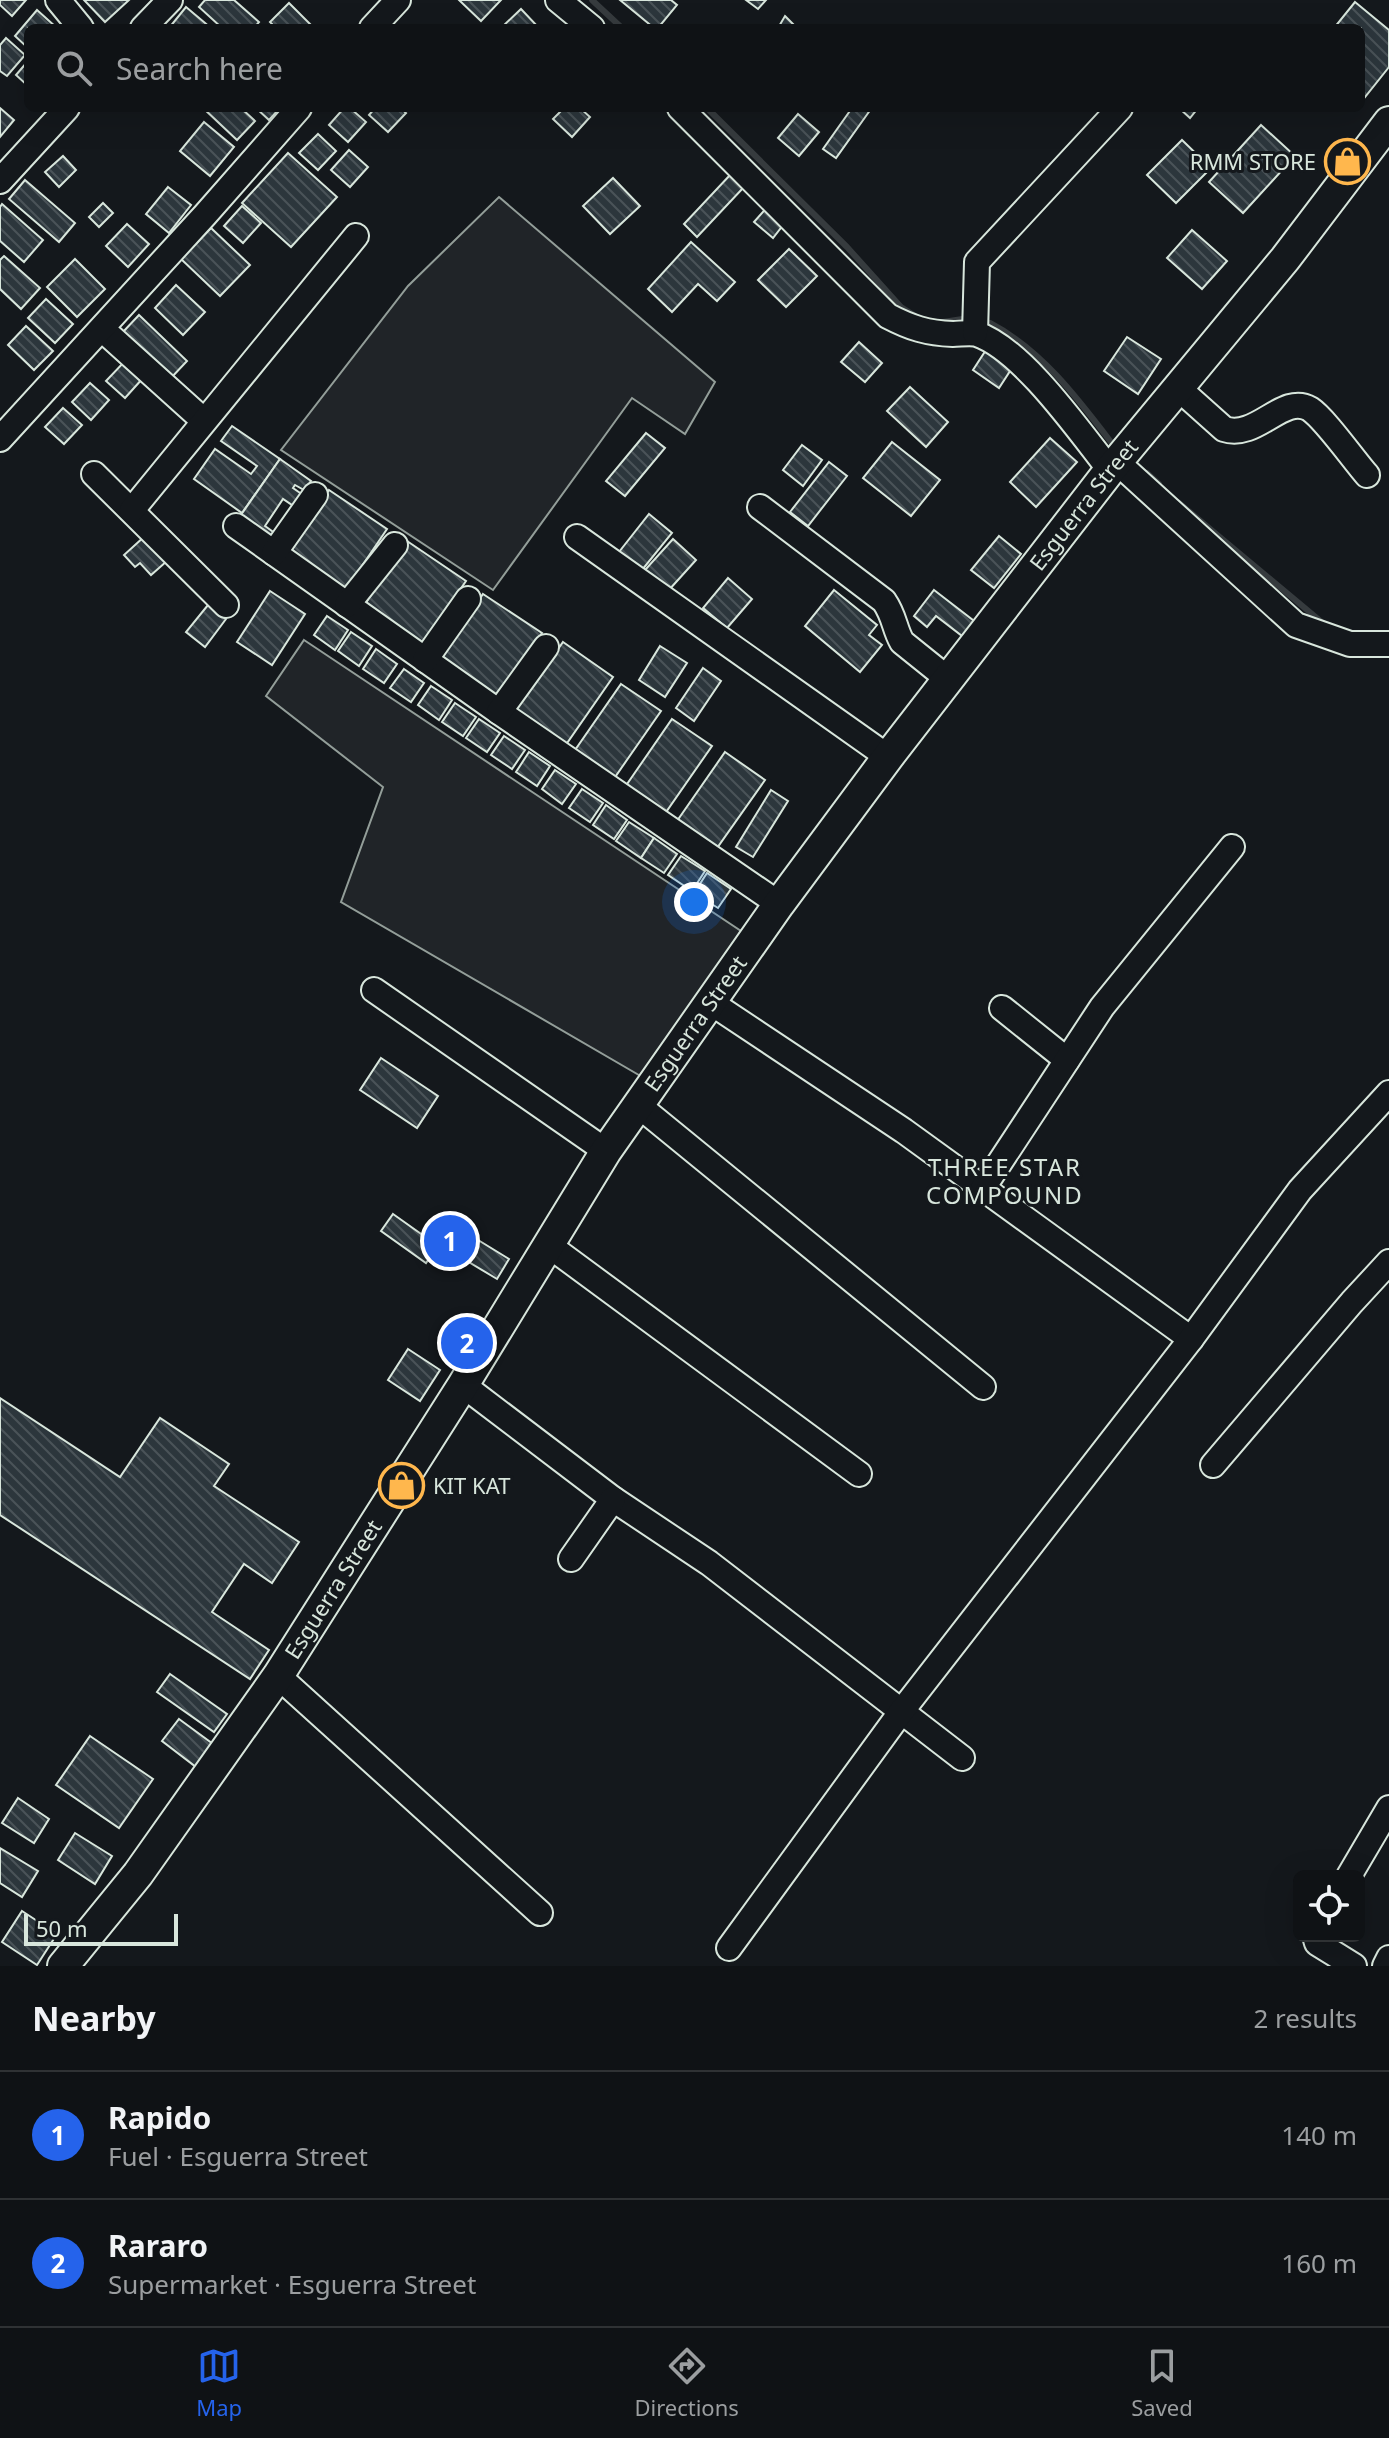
<!DOCTYPE html>
<meta charset="utf-8">
<style>
body{margin:0;font-family:"Noto Sans",sans-serif;background:#1d2022;color:#f1f3f6}
.controls{position:absolute;right:24px;bottom:24px;display:grid;overflow:hidden;border-radius:12px;box-shadow:0 8px 32px #0002}
.controls button{width:72px;height:72px;display:grid;place-items:center;padding:0;border:0;border-bottom:2px solid #2f3234;background:#0f1215;color:#f1f3f6;font:40px sans-serif}
.scale{position:absolute;left:24px;bottom:20px;width:154px;box-sizing:border-box;padding-left:8px;border:4px solid #d8e6dc;border-top:0;font-size:22px;line-height:28px;white-space:nowrap;color:#d8e6dc;-webkit-text-stroke:6px #14181c;paint-order:stroke}
.you{position:absolute;left:694px;top:902px;width:28px;height:28px;margin:-20px;border:6px solid #fff;border-radius:50%;background:#1a73e8;box-shadow:0 0 0 12px #1a73e833}
.badge{display:grid;place-items:center;width:52px;height:52px;border-radius:50%;background:#2563eb;color:#fff;font-size:26px;font-weight:700}
.pin{position:absolute;translate:-50% -50%;border:4px solid #fff;box-shadow:0 2px 8px #0006}
.list{margin:0;padding:0;list-style:none}
h2{display:flex;justify-content:space-between;align-items:center;height:104px;margin:0;padding:0 32px;font-size:34px}
h2 small{font-size:26px;font-weight:400;color:#9b9ea0}
.list li{display:grid;grid-template-columns:52px 1fr auto;gap:24px;align-items:center;box-sizing:border-box;height:128px;padding:0 32px;border-top:2px solid #2f3234}
.list b{display:block;font-size:30px;white-space:nowrap}
.list p{margin:0;font-size:26px;white-space:nowrap;color:#9b9ea0}
.list em{font-size:26px;font-style:normal;color:#9b9ea0}
.icon{flex:none;width:44px;height:44px;fill:none;stroke:currentColor;stroke-width:2;stroke-linecap:round;stroke-linejoin:round}
.map{position:relative;flex:none;width:1389px;height:1966px;overflow:hidden}
.search{position:absolute;background:#0f1215;box-shadow:0 8px 32px #0002;left:24px;right:24px;top:24px;height:88px;display:flex;align-items:center;gap:20px;box-sizing:border-box;padding:0 28px;border-radius:12px;color:#9b9ea0;font-size:30px}
.sheet{height:360px;background:#0f1215}
nav{display:flex;justify-content:space-around;align-items:center;box-sizing:border-box;height:112px;border-top:2px solid #2f3234;background:#0f1215;font-size:22px;color:#9b9ea0}
nav a{display:grid;justify-items:center;gap:4px}
nav .on{color:#2563eb}
.map>svg:first-child{display:block}
</style>
<div class="map">
<svg width="1389" height="1966" viewBox="0 0 1389 1966">
<defs>
<pattern id="building-back-hatch" width="6" height="6" patternUnits="userSpaceOnUse" patternTransform="scale(2)"><rect width="6" height="6" fill="#2c363c"/><path d="M-1 5l2 2M0 0l6 6M5-1l2 2" fill="none" stroke="#4a5358"/></pattern>
</defs>
<rect width="100%" height="100%" fill="#14181c"/>
<!-- green -->
<g fill="#202428" stroke="#939e99" stroke-width="2">
<path d="M499 197 715 382 685 434 632 398 493 590 281 450 408 286Z"/>
<path d="M304 640 741 931 644 1078 341 902 383 787 266 696Z"/>
</g>
<g fill="none" stroke-linecap="round" stroke-linejoin="round">
<!-- stream -->
<g stroke="#363b3e" stroke-width="6">
<path d="M592 0 622 28"/>
<path d="M707 108 847 247 901 307 920 319"/>
<path d="M943 322 969 318"/>
<path d="M990 323C1042 350 1079 400 1114 446"/>
<path d="M1147 473 1159 484"/>
<path d="M1179 503 1324 624"/>
</g>
</g>
<!-- building -->
<g fill="url(#building-back-hatch)" stroke="#d8e6dc" stroke-width="2">
<path d="M0 0H26L12 16 0 5Z"/>
<path d="M84 0H129L105 22Z"/>
<path d="M205 0H234L259 22 254 28H222L199 7Z"/>
<path d="M459 0H501L481 21Z"/>
<path d="M620 0H671L677 5 658 28H654Z"/>
<path d="M746 0H766L758 9Z"/>
<path d="M1355 2 1389 30V67L1365 97 1361 94V28H1334Z"/>
<path d="M289 3 314 28H276L270 22Z"/>
<path d="M186 7 211 28H169Z"/>
<path d="M521 9 539 28H501Z"/>
<path d="M37 10 57 28H28V48L15 36Z"/>
<path d="M785 16 797 28H778Z"/>
<path d="M6 38 25 55 7 76 0 71V45Z"/>
<path d="M28 61V86L16 75Z"/>
<path d="M0 108 14 120 0 137Z"/>
<path d="M203 108H241L255 121 237 140Z"/>
<path d="M256 108H280L269 120Z"/>
<path d="M344 108H350L366 122 348 142 329 125Z"/>
<path d="M375 108H400L406 113 388 132 369 115Z"/>
<path d="M564 108H580L590 117 572 137 553 119Z"/>
<path d="M852 108 871 109 836 158 823 149Z"/>
<path d="M1179 108H1198L1190 118Z"/>
<path d="M798 114 819 132 799 156 778 138Z"/>
<path d="M204 122 234 147 210 176 180 151Z"/>
<path d="M1261 125 1295 156 1243 213 1209 182Z"/>
<path d="M318 134 336 151 318 170 299 153Z"/>
<path d="M1182 140 1211 168 1176 203 1147 175Z"/>
<path d="M349 150 368 167 350 187 331 170Z"/>
<path d="M288 153 337 197 291 247 242 203Z"/>
<path d="M63 156 76 170 59 187 45 172Z"/>
<path d="M731 174 744 187 697 237 684 224Z"/>
<path d="M613 178 640 206 610 234 583 206Z"/>
<path d="M25 180 75 223 59 242 9 199Z"/>
<path d="M168 187 191 205 169 233 146 214Z"/>
<path d="M103 203 113 213 99 227 89 217Z"/>
<path d="M2 204 43 240 24 262 0 241V207Z"/>
<path d="M769 205 787 220 773 238 754 222Z"/>
<path d="M242 206 261 223 243 243 224 226Z"/>
<path d="M127 224 149 244 128 267 106 246Z"/>
<path d="M211 228 250 265 220 296 181 259Z"/>
<path d="M1192 230 1227 261 1202 289 1167 258Z"/>
<path d="M691 242 735 282 717 301 698 284 672 312 648 289Z"/>
<path d="M789 249 817 276 786 307 758 280Z"/>
<path d="M4 256 40 288 21 309 0 289V260Z"/>
<path d="M75 259 105 289 77 317 47 287Z"/>
<path d="M176 285 205 312 183 335 155 308Z"/>
<path d="M46 299 73 324 55 343 28 318Z"/>
<path d="M139 315 187 361 170 379 122 333Z"/>
<path d="M26 326 53 351 34 370 8 345Z"/>
<path d="M1127 337 1161 359 1138 394 1104 371Z"/>
<path d="M859 342 882 363 865 382 841 362Z"/>
<path d="M986 350 1012 368 999 388 973 370Z"/>
<path d="M124 362 143 378 125 398 106 381Z"/>
<path d="M90 383 109 400 91 420 72 402Z"/>
<path d="M910 387 948 422 926 447 887 411Z"/>
<path d="M63 408 82 425 64 444 45 427Z"/>
<path d="M232 426 280 459 242 513 194 479 215 449 251 474 257 466 221 441Z"/>
<path d="M646 433 665 448 625 496 606 481Z"/>
<path d="M1050 438 1077 462 1036 507 1010 482Z"/>
<path d="M892 442 940 480 911 516 863 478Z"/>
<path d="M802 445 822 460 803 486 783 470Z"/>
<path d="M280 459 311 481 304 490 295 485 293 488 303 495 295 507 283 499 265 526 276 534 268 545 236 522Z"/>
<path d="M829 462 847 476 808 526 790 512Z"/>
<path d="M329 490 387 529 343 594 285 555Z"/>
<path d="M649 514 672 533 642 570 619 552Z"/>
<path d="M145 536 167 561 151 575 140 563 135 567 124 555Z"/>
<path d="M999 536 1021 554 994 588 971 570Z"/>
<path d="M673 539 696 560 668 591 645 570Z"/>
<path d="M407 541 466 581 421 646 363 607Z"/>
<path d="M728 578 752 599 727 628 703 608Z"/>
<path d="M834 590 877 625 869 635 882 645 860 672 805 626Z"/>
<path d="M934 590 978 624 966 639 936 616 927 627 914 616Z"/>
<path d="M270 591 305 614 272 665 237 642Z"/>
<path d="M483 594 542 633 498 698 439 659Z"/>
<path d="M208 605 226 619 205 647 186 632Z"/>
<path d="M327 616 348 630 335 650 314 635Z"/>
<path d="M351 632 372 646 359 666 338 651Z"/>
<path d="M563 642 613 677 565 746 515 711Z"/>
<path d="M660 646 687 663 665 697 639 680Z"/>
<path d="M376 649 397 664 384 683 363 669Z"/>
<path d="M703 668 721 681 694 721 676 708Z"/>
<path d="M404 669 424 683 411 702 390 688Z"/>
<path d="M621 684 661 711 613 780 573 753Z"/>
<path d="M431 686 452 700 439 720 418 705Z"/>
<path d="M455 703 476 717 463 736 442 722Z"/>
<path d="M479 719 500 733 487 752 466 738Z"/>
<path d="M672 719 712 746 664 815 625 787Z"/>
<path d="M504 736 525 750 512 769 491 755Z"/>
<path d="M529 752 550 766 537 786 516 772Z"/>
<path d="M725 752 765 780 717 848 677 821Z"/>
<path d="M555 770 576 784 562 804 542 789Z"/>
<path d="M582 789 603 803 590 822 569 808Z"/>
<path d="M771 790 788 801 753 857 736 847Z"/>
<path d="M606 805 627 820 614 839 593 825Z"/>
<path d="M629 822 654 838 641 858 616 841Z"/>
<path d="M654 838 677 854 664 873 641 858Z"/>
<path d="M681 856 705 871 692 891 668 875Z"/>
<path d="M707 873 731 889 718 908 694 893Z"/>
<path d="M381 1058 438 1096 417 1128 360 1090Z"/>
<path d="M393 1214 438 1246 426 1263 381 1231Z"/>
<path d="M465 1232 509 1259 497 1279 452 1252Z"/>
<path d="M462 1323 478 1335 461 1360 444 1349Z"/>
<path d="M408 1349 440 1370 420 1401 388 1380Z"/>
<path d="M0 1398 120 1477 160 1418 229 1464 214 1486 299 1542 272 1583 244 1564 212 1612 269 1650 250 1679 0 1515Z"/>
<path d="M170 1674 227 1714 214 1732 157 1692Z"/>
<path d="M179 1719 213 1744 196 1767 162 1741Z"/>
<path d="M90 1736 153 1779 119 1828 56 1785Z"/>
<path d="M18 1798 49 1819 34 1843 2 1823Z"/>
<path d="M75 1833 112 1856 95 1884 58 1860Z"/>
<path d="M0 1848 38 1871 22 1897 0 1883Z"/>
<path d="M22 1911 57 1934 37 1965 2 1942Z"/>
</g>
<g fill="none" stroke-linecap="round" stroke-linejoin="round">
<defs>
<g id="minor">
<path d="M58 0 81 28"/>
<path d="M558 0 592 28"/>
<path d="M143 28 170 0"/>
<path d="M372 28 398 0"/>
<path d="M680 108 888 316C911 328 927 333 953 334 960 334 970 332 977 334 1023 350 1079 431 1110 470"/>
<path d="M0 181 67 108"/>
<path d="M102 329 203 420"/>
<path d="M975 333 977 262 1120 108"/>
<path d="M1177 387 1224 429C1257 440 1283 393 1310 409 1325 419 1353 459 1367 475"/>
<path d="M0 439 205 215 299 108"/>
<path d="M1117 462 1296 625 1350 644H1389"/>
<path d="M94 474 226 605"/>
<path d="M760 507 884 601C895 617 894 628 902 642L948 679"/>
<path d="M132 510 356 236"/>
<path d="M236 526 499 712 779 904"/>
<path d="M577 537 888 757"/>
<path d="M274 553 315 495"/>
<path d="M347 605 395 545"/>
<path d="M425 660 468 599"/>
<path d="M499 712 546 647"/>
<path d="M374 990 606 1151"/>
<path d="M710 1002 904 1131 1191 1339"/>
<path d="M1002 1008 1067 1060"/>
<path d="M638 1105 983 1387"/>
<path d="M983 1188 1102 1007 1232 847"/>
<path d="M547 1244 859 1474"/>
<path d="M463 1385 613 1499 709 1563 962 1758"/>
<path d="M1213 1465 1352 1302 1389 1262"/>
<path d="M571 1559 613 1499"/>
<path d="M278 1676 540 1913"/>
<path d="M1349 1876 1389 1808"/>
<path d="M1315 1936 1317 1943 1354 1966"/>
<path d="M729 1948 901 1712 1191 1339 1300 1190 1389 1093"/>
<path d="M1385 1966 1389 1958"/>
</g>
<g id="major">
<path id="s1" d="M63 1966 138 1874 278 1676 463 1385 606 1151 779 904 888 757 1110 470 1285 259 1389 122"/>
</g>
</defs>
<!-- minor casing -->
<use href="#minor" stroke="#d8e6dc" stroke-width="28"/>
<!-- major casing -->
<use href="#major" stroke="#d8e6dc" stroke-width="34"/>
<!-- minor -->
<use href="#minor" stroke="#14181c" stroke-width="24"/>
<!-- major -->
<use href="#major" stroke="#14181c" stroke-width="30"/>
</g>
<!-- icons -->
<defs>
<symbol id="shop-ring" viewBox="-11 -11 22 22"><circle r="9.5" fill="#14181c" stroke="#ffb74d" stroke-width="1.5"/><path d="M-5-2.5h2.3a2.7 3.5 0 0 1 5.4 0H5L5.5 6h-11ZM-1.5-2.5h3a1.5 2.3 0 0 0-3 0Z" fill="#ffb74d"/></symbol>
</defs>
<g fill-rule="evenodd">
<use href="#shop-ring" x="1322" y="136" width="51" height="51"/>
<use href="#shop-ring" x="376" y="1460" width="51" height="51"/>
</g>
<g text-anchor="middle" stroke-width="6" stroke-linejoin="round" paint-order="stroke">
<!-- poi labels -->
<g font-size="22" fill="#d8e6dc" stroke="#14181c" text-anchor="end">
<text x="1316" y="170">RMM STORE</text>
<text x="433" y="1494" text-anchor="start">KIT KAT</text>
</g>
<!-- street labels -->
<g font-size="22" fill="#d8e6dc" stroke="#14181c">
<text dy="8" stroke="none"><textPath href="#s1" startOffset="1784">Esguerra Street</textPath></text>
<text dy="8" stroke="none"><textPath href="#s1" startOffset="1136">Esguerra Street</textPath></text>
<text dy="8" stroke="none"><textPath href="#s1" startOffset="464">Esguerra Street</textPath></text>
</g>
<!-- neighbourhood labels -->
<g font-size="24" letter-spacing="2" fill="#d8e6dc" stroke="#14181c">
<text x="1005" y="1176">THREE STAR<tspan x="1005" dy="28">COMPOUND</tspan></text>
</g>
</g>
</svg>
<div class="controls">
<button><svg class="icon" aria-label="locate" viewBox="0 0 24 24"><circle cx="12" cy="12" r="6"/><path d="M12 2v4M12 18v4M2 12h4M18 12h4"/></svg></button>
</div>
<div class="scale">50 m</div>
<div class="you"></div>
<div class="pin badge" style="left:450px;top:1241px">1</div>
<div class="pin badge" style="left:467px;top:1343px">2</div>
<div class="search"><svg class="icon" aria-label="search" viewBox="0 0 24 24"><circle cx="10" cy="10" r="6"/><path d="M15 15l6 6"/></svg>Search here</div>
</div>
<section class="sheet">
<h2>Nearby<small>2 results</small></h2>
<ul class="list">
<li><span class="badge">1</span><div><b>Rapido</b><p>Fuel · Esguerra Street</p></div><em>140 m</em></li>
<li><span class="badge">2</span><div><b>Rararo</b><p>Supermarket · Esguerra Street</p></div><em>160 m</em></li>
</ul>
</section>
<nav>
<a class="on"><svg class="icon" aria-label="map" viewBox="0 0 24 24"><path d="M3 6l6-2 6 2 6-2v14l-6 2-6-2-6 2zM9 4v14M15 6v14"/></svg>Map</a>
<a><svg class="icon" aria-label="directions" viewBox="0 0 24 24"><path d="M12 3l9 9-9 9-9-9zM9 14v-3h6M13 9l2 2-2 2"/></svg>Directions</a>
<a><svg class="icon" aria-label="saved" viewBox="0 0 24 24"><path d="M7 4h10v16l-5-4-5 4z"/></svg>Saved</a>
</nav>
